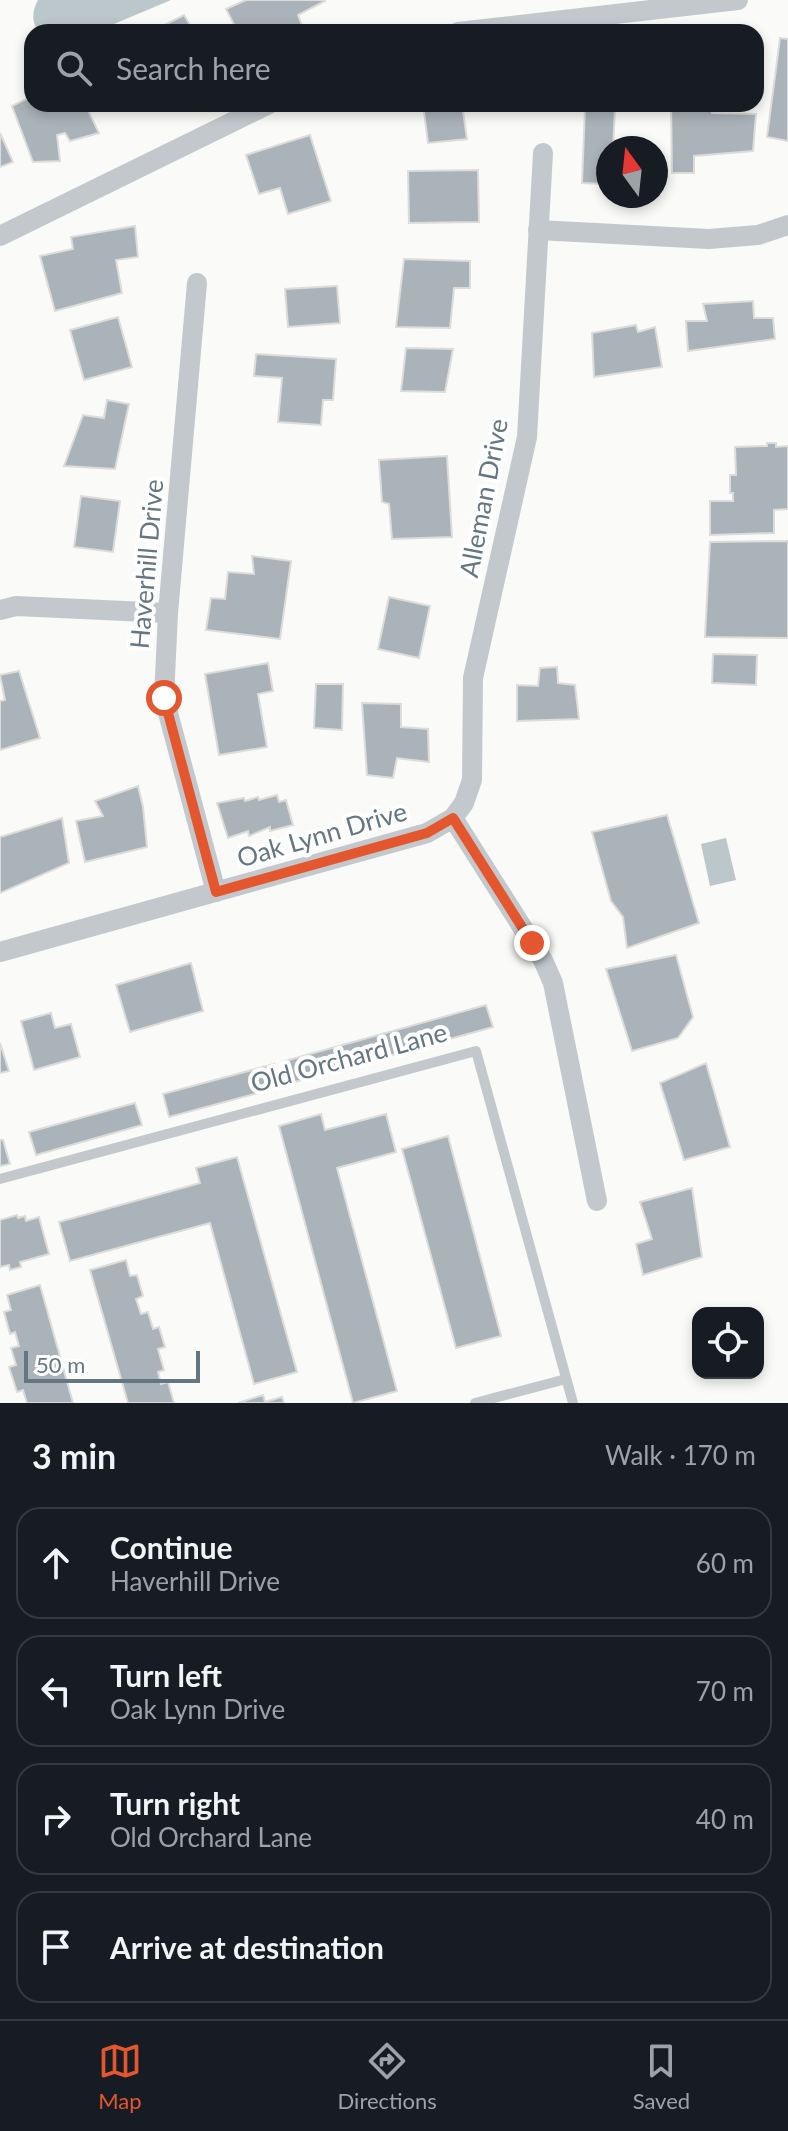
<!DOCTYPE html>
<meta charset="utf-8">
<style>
body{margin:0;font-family:Lato,sans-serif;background:#242831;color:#f1f3f6}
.controls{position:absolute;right:24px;bottom:24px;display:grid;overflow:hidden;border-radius:16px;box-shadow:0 4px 12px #0003}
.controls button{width:72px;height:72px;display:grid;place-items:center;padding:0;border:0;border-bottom:2px solid #363941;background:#171b24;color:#f1f3f6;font:40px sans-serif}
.compass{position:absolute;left:596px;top:136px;width:72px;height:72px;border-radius:50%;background:#171b24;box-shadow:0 4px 12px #0003;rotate:345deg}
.scale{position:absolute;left:24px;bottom:20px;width:176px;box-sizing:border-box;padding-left:8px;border:4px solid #657683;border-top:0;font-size:22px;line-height:28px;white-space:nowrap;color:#657683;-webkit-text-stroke:6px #fff;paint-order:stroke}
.stop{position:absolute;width:24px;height:24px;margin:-18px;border:6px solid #e4572e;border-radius:50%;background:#fff}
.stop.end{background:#e4572e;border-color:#fff;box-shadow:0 2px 8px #0008}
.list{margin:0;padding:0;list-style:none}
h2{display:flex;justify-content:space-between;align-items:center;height:104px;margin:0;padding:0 32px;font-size:34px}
h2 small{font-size:26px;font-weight:400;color:#9ea1a6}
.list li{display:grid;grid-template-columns:52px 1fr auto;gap:24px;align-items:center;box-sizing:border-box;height:112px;margin:0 16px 16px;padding:0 16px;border:2px solid #363941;border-radius:24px}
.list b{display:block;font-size:30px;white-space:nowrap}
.list p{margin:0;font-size:26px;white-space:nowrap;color:#9ea1a6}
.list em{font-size:26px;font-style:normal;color:#9ea1a6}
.icon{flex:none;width:44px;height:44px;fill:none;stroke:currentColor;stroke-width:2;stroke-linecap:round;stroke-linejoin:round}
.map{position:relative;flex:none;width:788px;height:1403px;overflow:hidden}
.search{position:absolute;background:#171b24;box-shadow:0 4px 12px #0003;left:24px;right:24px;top:24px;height:88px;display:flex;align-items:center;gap:20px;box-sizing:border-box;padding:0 28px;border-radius:24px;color:#9ea1a6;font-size:30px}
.sheet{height:616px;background:#171b24}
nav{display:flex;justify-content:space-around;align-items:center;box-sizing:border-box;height:112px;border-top:2px solid #363941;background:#171b24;font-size:22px;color:#9ea1a6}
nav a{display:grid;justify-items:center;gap:4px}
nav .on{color:#e4572e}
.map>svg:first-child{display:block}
</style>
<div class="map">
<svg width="788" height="1403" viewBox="0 0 788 1403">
<rect width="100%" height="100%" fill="#fafaf8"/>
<!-- water -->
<g fill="#bbc7cb">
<path d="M38 0H171L95 32H39C31 22 32 11 38 0Z"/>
<path d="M726 838 736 880 710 886 701 844Z"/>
</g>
<!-- building -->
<g fill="#aab3b9" stroke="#dcdcda" stroke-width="2">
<path d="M246 0H324L325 1 298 15 304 31 301 32H238L226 9Z"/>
<path d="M184 15 194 32H151Z"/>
<path d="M780 38 788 39V141L767 137Z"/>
<path d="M32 96V104H85L99 133 70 141 65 133 57 135 60 161 33 162 12 106Z"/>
<path d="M423 104H462L467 139 428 143Z"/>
<path d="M671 104H713L712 113 756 114 753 151 694 156V173H672Z"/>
<path d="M585 108 615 110 613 148H608V184L582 183Z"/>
<path d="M0 133 13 162 0 167Z"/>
<path d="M310 135 331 201 288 214 280 188 259 194 246 155Z"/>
<path d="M478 170 479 222 409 223 408 171Z"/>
<path d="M135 226 138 257 116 260 122 293 55 311 40 256 73 249 71 237Z"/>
<path d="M404 259 470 261V288H454L450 328 396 327Z"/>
<path d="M337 286 340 323 288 327 285 289Z"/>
<path d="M753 301 754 318H773L775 339 688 351 686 321H707L703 304Z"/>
<path d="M118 317 132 367 84 380 70 330Z"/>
<path d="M636 325 638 332 655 327 662 367 594 377 592 333Z"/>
<path d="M406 348 453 349 445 392 401 391Z"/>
<path d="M256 354 336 359 333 400H323L321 425 278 422 282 378 254 376Z"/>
<path d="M107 400 129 404 115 469 64 466 83 415 104 418Z"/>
<path d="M767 443H776V447L788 446V509L774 510V533L710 535V501H733V493H730V475H736L735 447 767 446Z"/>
<path d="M447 456 452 537 392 539 389 504 382 502 379 460Z"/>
<path d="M81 496 120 501 113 552 74 547Z"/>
<path d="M788 541V638L705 637 710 542Z"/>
<path d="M252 556 291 561 280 639 206 630 211 598 225 599 228 572 254 574Z"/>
<path d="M389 597 430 606 419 658 378 649Z"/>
<path d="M713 654 757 655 756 685 712 683Z"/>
<path d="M268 663 273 691 258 694 267 747 219 755 205 674Z"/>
<path d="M557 667 558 683 575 685 579 719 517 721V685L538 686 540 668Z"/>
<path d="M19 671 40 738 0 750V701L5 700 0 675Z"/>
<path d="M316 684H343L342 730 314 728Z"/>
<path d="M362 703 401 704V727L428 729 429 762 397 758 393 778 367 775Z"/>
<path d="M138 786 143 807 147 847 85 862 76 821 103 816 95 801Z"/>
<path d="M277 795 279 802 286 800 293 825 270 831V827L249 836 248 831 228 838 217 803 244 798 245 801 258 797 259 800Z"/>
<path d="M667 815 699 923 627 948 623 917 611 901 592 832Z"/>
<path d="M62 818 69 863 0 893V837Z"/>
<path d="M676 955 693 1017 678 1038 632 1051 606 969Z"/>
<path d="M191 963 203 1011 130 1032 116 985Z"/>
<path d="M486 1005 493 1027 291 1083 285 1061Z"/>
<path d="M51 1013 55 1028 71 1024 80 1057 34 1070 21 1021Z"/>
<path d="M0 1043 9 1071 0 1073Z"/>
<path d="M706 1063 730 1147 684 1160 660 1083Z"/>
<path d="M274 1064 280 1087 169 1117 163 1094Z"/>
<path d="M135 1103 142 1125 36 1155 29 1132Z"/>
<path d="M321 1114 325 1130 386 1114 396 1152 337 1168 397 1391 353 1403 279 1126Z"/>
<path d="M448 1136 501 1336 456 1348 402 1149Z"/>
<path d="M0 1140H3L10 1164 0 1166Z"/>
<path d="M237 1157 297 1372 254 1384 210 1223 70 1261 59 1222 200 1183 196 1168Z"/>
<path d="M692 1188 702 1257 643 1275 636 1244 652 1239 640 1202Z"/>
<path d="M17 1215 18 1218 25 1216 26 1221 39 1217 49 1254 20 1262 21 1267 10 1270 9 1265 0 1267V1220Z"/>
<path d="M126 1260 130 1276 137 1275 143 1296 136 1299 141 1314 148 1312 153 1329 159 1327 165 1347 158 1349 164 1370 158 1372 161 1384 168 1382 174 1403H128L90 1270Z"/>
<path d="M40 1285 73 1403H27L23 1390 17 1392 9 1367 16 1365 11 1348 19 1346 15 1332 10 1334 4 1312 11 1310 7 1295Z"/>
<path d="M263 1395 265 1402 282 1397 284 1403H238Z"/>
</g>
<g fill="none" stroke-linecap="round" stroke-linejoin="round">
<!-- service -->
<g stroke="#c3c8cc" stroke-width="10">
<path d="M0 1179 476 1051 573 1403"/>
<path d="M475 1403 566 1379"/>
</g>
<!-- minor -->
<g stroke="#c3c8cc" stroke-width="20">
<path d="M458 32 738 0"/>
<path d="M538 230 709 239 758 235 788 225"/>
<path d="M0 236 269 104"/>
<path d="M197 283 168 613 164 698 216 892"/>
<path d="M0 610 16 606 168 613"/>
<path d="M453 818 543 960 553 983 597 1201"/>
<path d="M0 952 427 833 453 818 464 803 472 780 473 678 527 437 543 153"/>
</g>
</g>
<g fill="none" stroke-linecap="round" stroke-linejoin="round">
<!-- route -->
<path stroke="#e4572e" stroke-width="10" d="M164 698 216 892 427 833 453 818 532 943"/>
</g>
<g text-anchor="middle" stroke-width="8" stroke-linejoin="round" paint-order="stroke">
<!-- street labels -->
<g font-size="26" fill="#657683" stroke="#fff">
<text transform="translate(484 498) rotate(-79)" y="9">Alleman Drive</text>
<text transform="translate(147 564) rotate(-85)" y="9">Haverhill Drive</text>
<text transform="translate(322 835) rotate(-16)" y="9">Oak Lynn Drive</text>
<text transform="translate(349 1058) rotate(-15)" y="9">Old Orchard Lane</text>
</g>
</g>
</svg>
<div class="controls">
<button><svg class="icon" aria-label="locate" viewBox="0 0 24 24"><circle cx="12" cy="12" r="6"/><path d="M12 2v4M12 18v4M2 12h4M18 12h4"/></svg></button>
</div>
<svg class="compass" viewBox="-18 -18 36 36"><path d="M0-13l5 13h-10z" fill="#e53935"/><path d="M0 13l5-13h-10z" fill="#9ea1a6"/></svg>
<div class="scale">50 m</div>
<div class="stop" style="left:164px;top:698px"></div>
<div class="stop end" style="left:532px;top:943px"></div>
<div class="search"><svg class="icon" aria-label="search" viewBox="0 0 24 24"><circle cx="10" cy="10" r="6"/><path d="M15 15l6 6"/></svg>Search here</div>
</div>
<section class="sheet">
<h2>3 min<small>Walk · 170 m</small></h2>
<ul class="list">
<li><svg class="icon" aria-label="ahead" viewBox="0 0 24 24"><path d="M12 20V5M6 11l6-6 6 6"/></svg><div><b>Continue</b><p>Haverhill Drive</p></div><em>60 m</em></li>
<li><svg class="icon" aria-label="left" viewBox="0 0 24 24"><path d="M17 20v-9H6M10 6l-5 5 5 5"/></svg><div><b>Turn left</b><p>Oak Lynn Drive</p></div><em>70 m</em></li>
<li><svg class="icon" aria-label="right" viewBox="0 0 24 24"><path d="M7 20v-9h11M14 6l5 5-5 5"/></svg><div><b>Turn right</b><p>Old Orchard Lane</p></div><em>40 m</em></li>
<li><svg class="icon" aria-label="arrive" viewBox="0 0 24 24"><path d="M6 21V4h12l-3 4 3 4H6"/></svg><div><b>Arrive at destination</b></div></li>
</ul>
</section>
<nav>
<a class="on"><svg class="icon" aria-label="map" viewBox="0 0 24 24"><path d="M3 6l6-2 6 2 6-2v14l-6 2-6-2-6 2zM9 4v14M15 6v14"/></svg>Map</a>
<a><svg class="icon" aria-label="directions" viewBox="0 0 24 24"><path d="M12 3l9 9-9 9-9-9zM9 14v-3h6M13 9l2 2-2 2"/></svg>Directions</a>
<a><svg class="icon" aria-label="saved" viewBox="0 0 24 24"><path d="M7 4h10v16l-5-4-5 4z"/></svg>Saved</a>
</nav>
